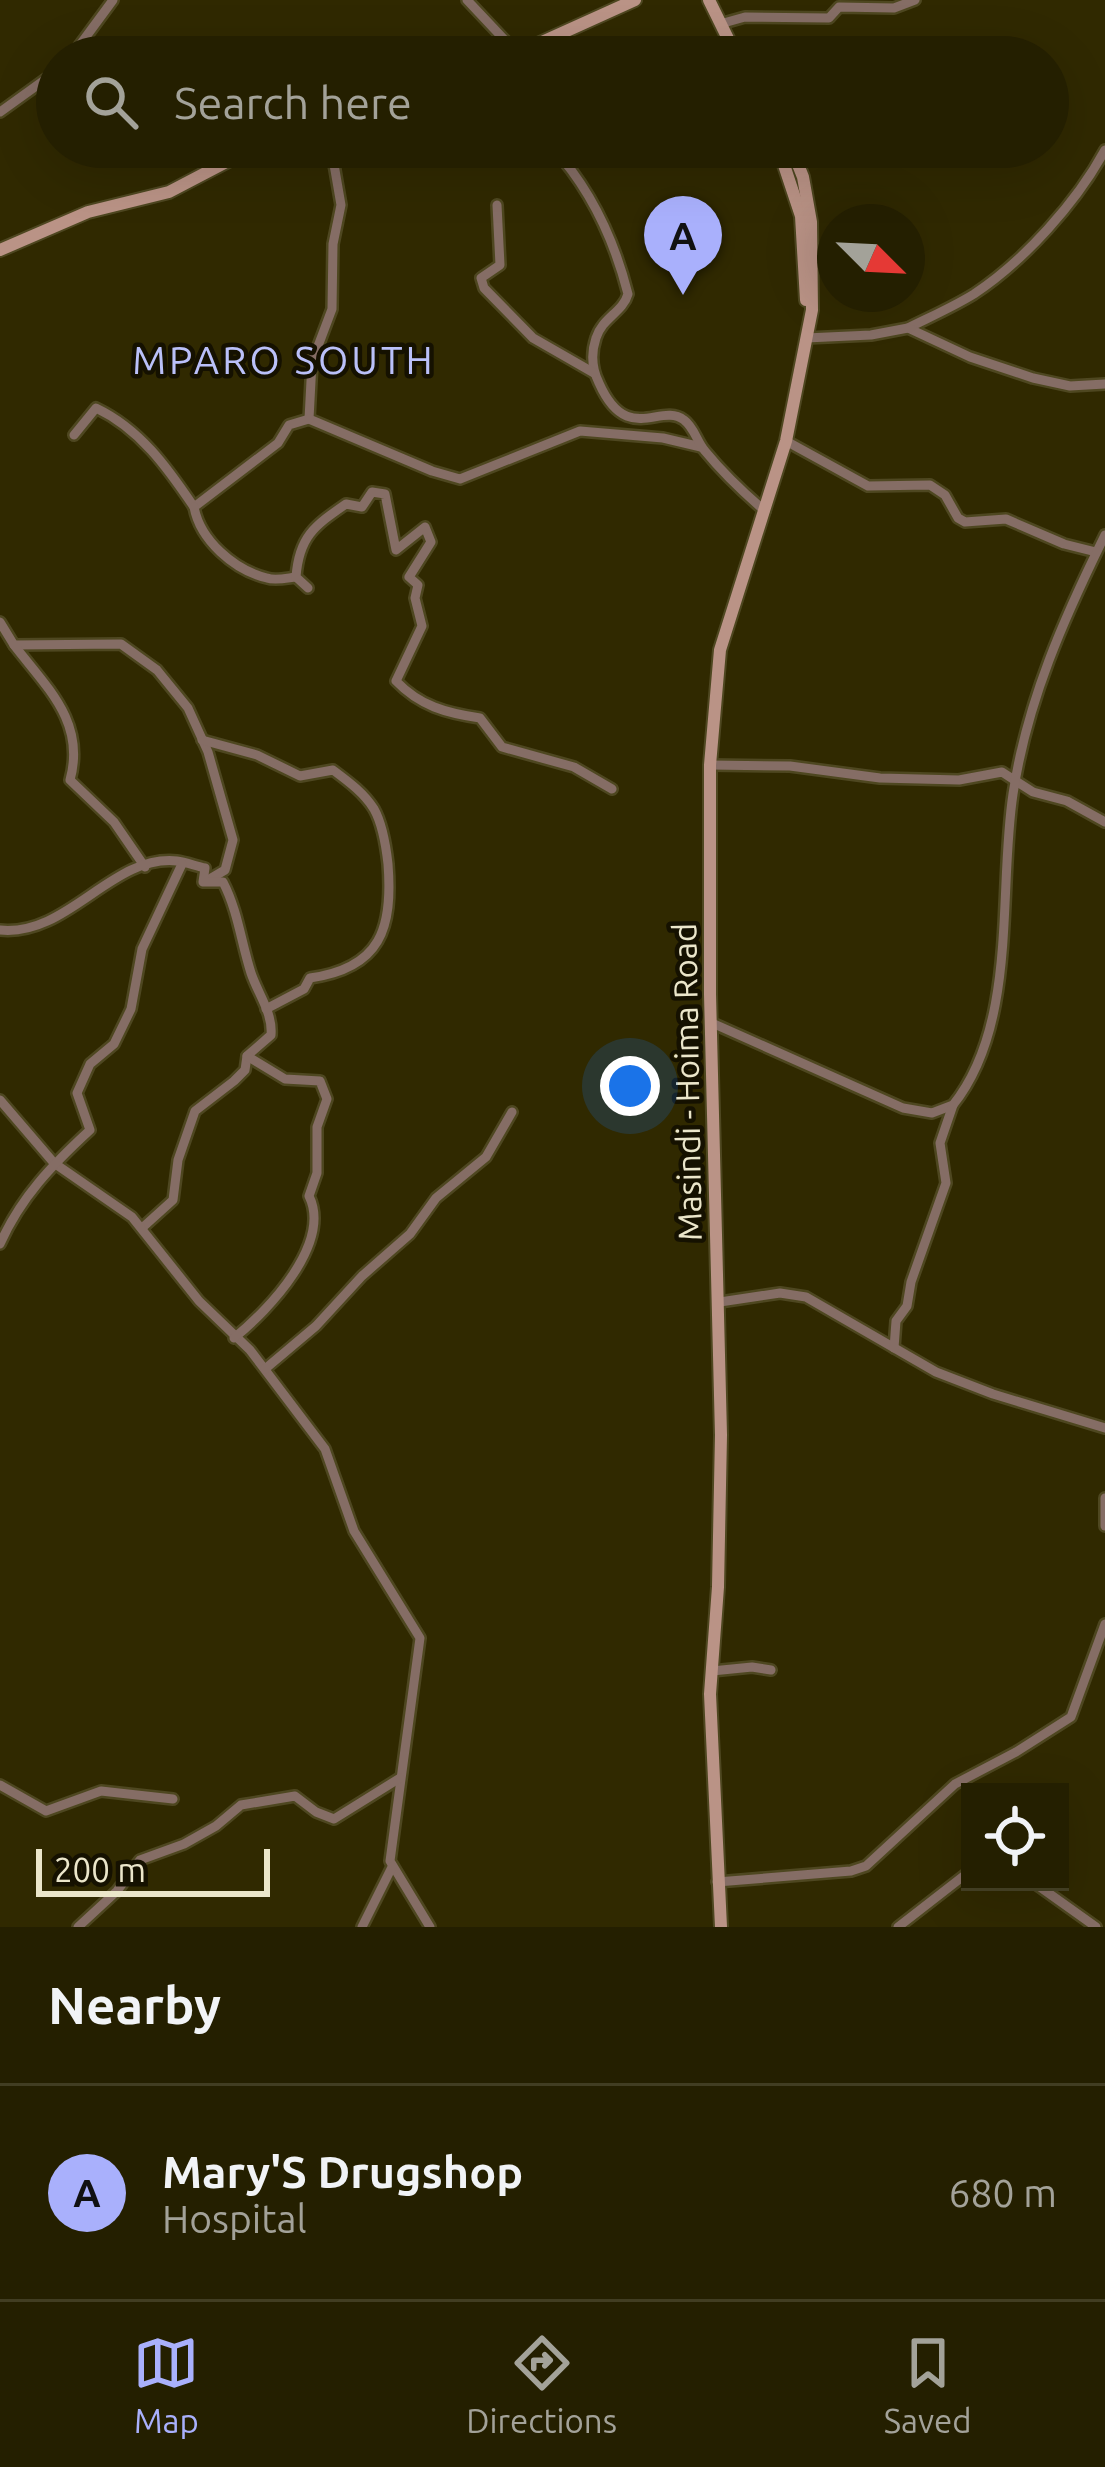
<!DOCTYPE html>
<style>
body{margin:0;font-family:Ubuntu,sans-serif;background:#2c270a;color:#f1f3f6}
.controls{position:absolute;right:36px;bottom:36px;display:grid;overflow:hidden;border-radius:0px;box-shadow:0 12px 48px #0002}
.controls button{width:108px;height:108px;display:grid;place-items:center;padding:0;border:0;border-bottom:3px solid #413d22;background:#241f00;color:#f1f3f6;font:60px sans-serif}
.compass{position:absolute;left:817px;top:204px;width:108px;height:108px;border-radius:50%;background:#241f00;box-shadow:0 12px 48px #0002;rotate:114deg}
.scale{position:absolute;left:36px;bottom:30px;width:234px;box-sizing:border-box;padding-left:12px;border:6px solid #ebe6ca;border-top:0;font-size:33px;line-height:42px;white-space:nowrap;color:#ebe6ca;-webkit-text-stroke:9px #151100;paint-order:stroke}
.you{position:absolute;left:630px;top:1086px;width:42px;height:42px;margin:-30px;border:9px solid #fff;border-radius:50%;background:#1a73e8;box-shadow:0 0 0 18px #1a73e833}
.badge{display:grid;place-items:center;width:78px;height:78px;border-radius:50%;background:#a9b0fc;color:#111;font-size:39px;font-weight:700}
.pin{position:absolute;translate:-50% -99px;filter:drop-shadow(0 3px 6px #0008)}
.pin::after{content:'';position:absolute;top:63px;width:42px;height:36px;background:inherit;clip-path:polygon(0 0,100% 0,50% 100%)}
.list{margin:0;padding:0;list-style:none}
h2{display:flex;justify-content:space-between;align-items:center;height:156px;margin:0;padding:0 48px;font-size:51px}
h2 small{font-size:39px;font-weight:400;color:#a3a299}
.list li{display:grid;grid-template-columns:78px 1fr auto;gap:36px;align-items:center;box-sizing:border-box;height:216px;padding:0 48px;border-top:3px solid #413d22}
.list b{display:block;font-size:45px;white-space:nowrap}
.list p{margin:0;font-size:39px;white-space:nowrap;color:#a3a299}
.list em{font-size:39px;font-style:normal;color:#a3a299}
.icon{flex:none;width:66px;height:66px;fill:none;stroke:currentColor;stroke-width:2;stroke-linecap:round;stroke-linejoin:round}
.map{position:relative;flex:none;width:1105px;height:1927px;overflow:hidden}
.search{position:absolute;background:#241f00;box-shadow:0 12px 48px #0002;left:36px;right:36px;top:36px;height:132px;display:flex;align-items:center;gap:30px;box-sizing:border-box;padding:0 42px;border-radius:66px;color:#a3a299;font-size:45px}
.sheet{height:372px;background:#241f00}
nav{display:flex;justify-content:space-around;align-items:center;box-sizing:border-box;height:168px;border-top:3px solid #413d22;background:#241f00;font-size:33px;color:#a3a299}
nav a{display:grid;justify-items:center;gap:6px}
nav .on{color:#a9b0fc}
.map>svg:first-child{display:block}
</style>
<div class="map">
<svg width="1105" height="1927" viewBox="0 0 1105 1927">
<rect width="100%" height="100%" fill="#302900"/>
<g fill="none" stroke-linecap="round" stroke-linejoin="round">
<defs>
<g id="street">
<path d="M467 0 517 53V57"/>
<path d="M720 24 745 17 829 18 839 7 894 8 915 0"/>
<path d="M71 57 113 0"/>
<path d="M0 112 57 71"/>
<path d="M331 147 341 205 333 244 332 309 312 362 309 419 432 471 460 479 580 431 663 438 701 447"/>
<path d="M552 147C591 189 614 239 628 294 623 312 602 318 596 338 591 353 592 369 599 383 627 446 660 402 684 420 694 427 697 442 705 451 723 473 744 493 765 511"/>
<path d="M497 205 500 265 481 278 484 288 533 338 594 373"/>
<path d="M908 328C930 317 953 307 974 294 1024 261 1077 202 1105 150"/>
<path d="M806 338 871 335 908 328 970 357 1033 378 1070 386 1105 384"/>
<path d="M74 435 96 408C140 429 167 467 194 507L278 443 289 425 309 419"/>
<path d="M786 441 868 486 930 485 945 495 958 518 965 522 1006 519 1064 544 1096 552"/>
<path d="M194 507C200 540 234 570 267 578 275 581 287 578 296 577"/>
<path d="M308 588 296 577C299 537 314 526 346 504L362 507 372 492 385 494 396 550 425 527 431 542 409 577 418 585 415 598 422 626 396 681C420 706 446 713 480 718L502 747 574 767 612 789"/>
<path d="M0 622 14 645 121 644 157 670 188 708 208 752 233 840 225 870 208 880"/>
<path d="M14 645C47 688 86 722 70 780L114 822 145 867"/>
<path d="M202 740 257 755 300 776 333 770C349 782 364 793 374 809 383 825 386 846 388 864 393 928 381 968 310 978L304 989 266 1009"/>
<path d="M710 765 790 766 880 778 959 780 1002 772 1033 792 1067 801 1105 822"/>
<path d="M0 930C68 937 112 854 177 861 185 862 196 866 205 868L203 882H223C238 911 241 942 251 973 258 994 273 1013 271 1035L247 1056 245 1070 234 1081 195 1111 178 1160 173 1200 142 1228"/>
<path d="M712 1023 903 1108 932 1113 953 1105C1018 1024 998 892 1013 794 1027 701 1064 618 1105 535"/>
<path d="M0 1100 54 1163 132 1217 199 1301 250 1350 325 1449 354 1531 420 1638 390 1861 430 1927"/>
<path d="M0 1244C21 1197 52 1165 90 1130L77 1093 90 1064 114 1044 131 1009 142 949 182 864"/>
<path d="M720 1302 780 1293 806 1297 936 1372 993 1394 1105 1428"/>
<path d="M234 1338C269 1310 332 1243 309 1196L317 1173V1127L327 1099 320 1081 285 1079 247 1056"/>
<path d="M894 1348 896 1321 907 1306 911 1282 946 1183 940 1143 953 1105"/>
<path d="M265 1369 316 1326 362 1276 410 1234 436 1198 486 1157 512 1112"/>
<path d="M1105 1498V1526"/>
<path d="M712 1671 752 1667 771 1670"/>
<path d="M0 1785 46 1811 101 1791 173 1799"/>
<path d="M717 1882 851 1871 866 1866 955 1784 1016 1752 1071 1717 1105 1624"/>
<path d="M1033 1882 1096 1927"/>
<path d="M78 1927 117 1891 140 1860 184 1844 216 1826 241 1805 295 1796 316 1812 334 1819 400 1778"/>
<path d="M362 1927 392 1867"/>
<path d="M898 1927 970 1871"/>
</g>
<g id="secondary">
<path d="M709 0 737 57"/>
<path d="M509 57 635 0"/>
<path d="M778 147 801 216 806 300"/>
<path d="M0 250 88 212 169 192 255 147"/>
<path d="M721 1927 710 1694 718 1587 721 1435 710 994V765L720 650 786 441 812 310 811 222 803 177 791 147"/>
</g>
</defs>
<!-- street casing -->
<use href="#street" stroke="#4e4720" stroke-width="14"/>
<!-- secondary casing -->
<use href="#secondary" stroke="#4e4720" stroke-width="16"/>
<!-- street -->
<use href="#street" stroke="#856d65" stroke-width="9"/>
<!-- secondary -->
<use href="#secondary" stroke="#ba9386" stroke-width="12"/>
</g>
<g text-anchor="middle" stroke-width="9" stroke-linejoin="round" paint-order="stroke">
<!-- street labels -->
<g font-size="33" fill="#ebe6ca" stroke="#151100">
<text transform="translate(687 1082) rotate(-91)" y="12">Masindi - Hoima Road</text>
</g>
<!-- quarter labels -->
<g font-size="39" letter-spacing="3" fill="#bac0f9" stroke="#151100">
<text x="284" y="374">MPARO SOUTH</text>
</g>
</g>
</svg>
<div class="controls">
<button><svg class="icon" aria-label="locate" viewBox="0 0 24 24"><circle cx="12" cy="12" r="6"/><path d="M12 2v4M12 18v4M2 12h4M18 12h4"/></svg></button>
</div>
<svg class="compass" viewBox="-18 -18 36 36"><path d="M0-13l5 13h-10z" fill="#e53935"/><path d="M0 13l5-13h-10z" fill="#a3a299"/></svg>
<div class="scale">200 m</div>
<div class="you"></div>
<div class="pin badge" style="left:683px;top:295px">A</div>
<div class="search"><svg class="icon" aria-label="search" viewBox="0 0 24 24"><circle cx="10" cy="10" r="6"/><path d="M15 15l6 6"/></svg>Search here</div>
</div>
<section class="sheet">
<h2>Nearby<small></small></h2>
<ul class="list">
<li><span class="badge">A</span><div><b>Mary'S Drugshop</b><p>Hospital</p></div><em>680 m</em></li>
</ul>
</section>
<nav>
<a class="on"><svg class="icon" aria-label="map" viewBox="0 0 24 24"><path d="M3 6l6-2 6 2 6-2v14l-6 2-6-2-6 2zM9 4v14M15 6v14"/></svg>Map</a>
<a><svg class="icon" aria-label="directions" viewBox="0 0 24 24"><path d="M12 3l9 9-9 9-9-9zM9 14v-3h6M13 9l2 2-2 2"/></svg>Directions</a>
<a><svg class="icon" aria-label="saved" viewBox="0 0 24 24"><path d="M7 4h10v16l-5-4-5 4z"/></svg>Saved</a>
</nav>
